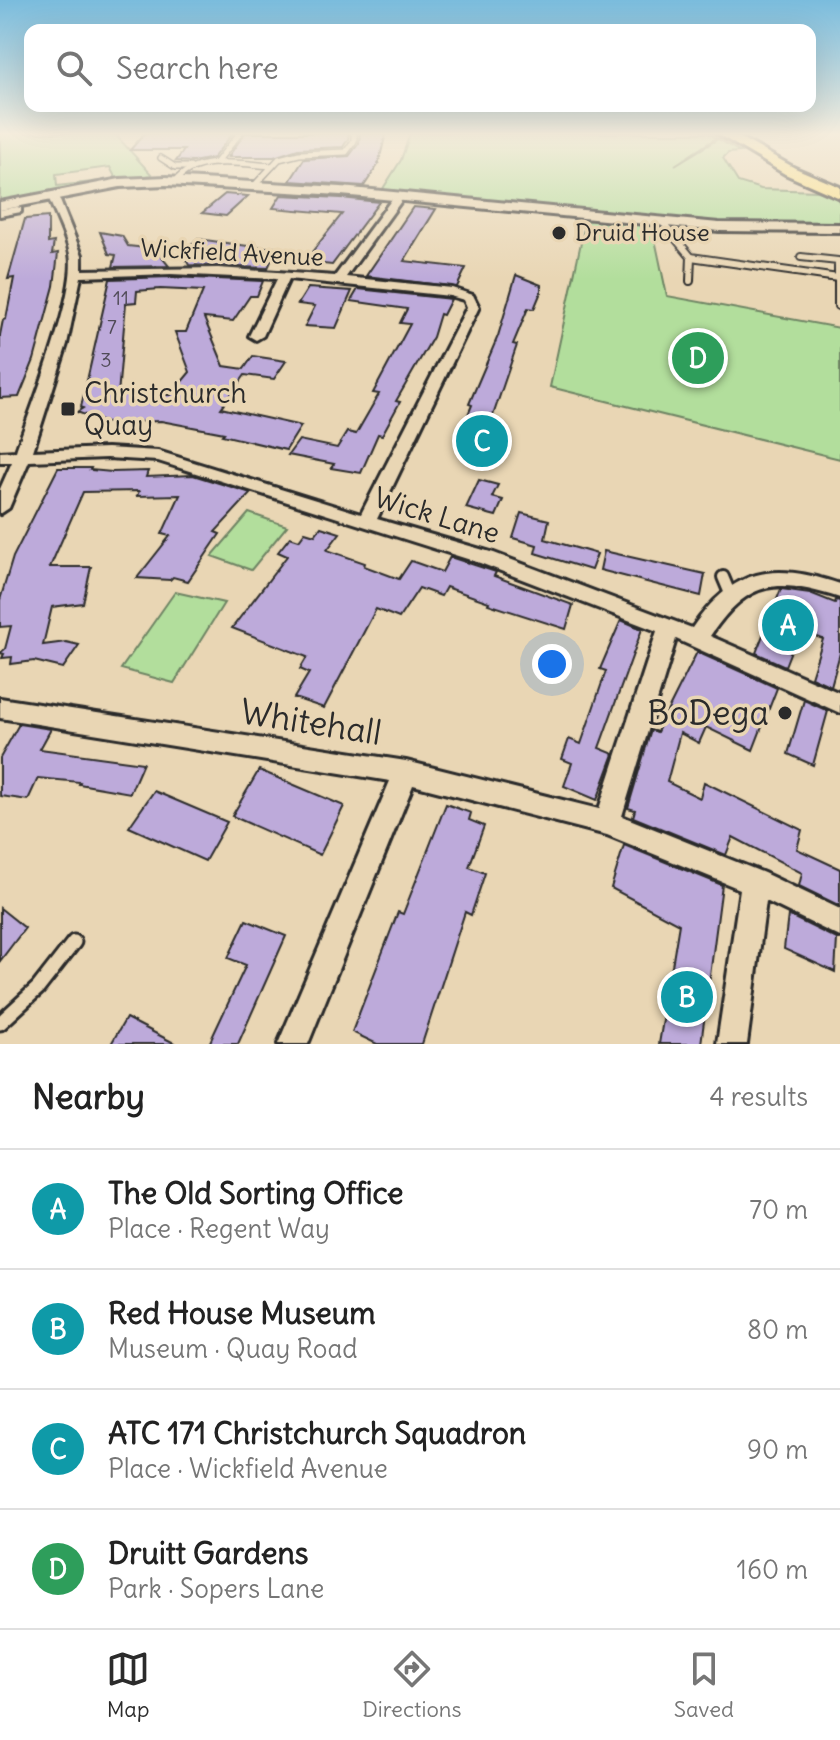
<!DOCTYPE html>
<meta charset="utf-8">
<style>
body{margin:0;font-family:Delius,sans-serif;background:#f2f2f2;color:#222}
.you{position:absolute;left:552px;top:664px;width:28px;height:28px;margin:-20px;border:6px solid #fff;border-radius:50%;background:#1a73e8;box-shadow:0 0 0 12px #1a73e833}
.badge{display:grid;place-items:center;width:52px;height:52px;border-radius:50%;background:#2b2b2b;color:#fff;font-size:26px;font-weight:700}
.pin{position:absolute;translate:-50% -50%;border:4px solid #fff;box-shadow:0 2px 8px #0006}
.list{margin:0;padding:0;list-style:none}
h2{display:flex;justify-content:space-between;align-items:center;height:104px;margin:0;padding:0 32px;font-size:34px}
h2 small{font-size:26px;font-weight:400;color:#767676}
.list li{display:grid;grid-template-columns:52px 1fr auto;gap:24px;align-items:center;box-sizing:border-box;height:120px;padding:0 32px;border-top:2px solid #e0e0e0}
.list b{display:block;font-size:30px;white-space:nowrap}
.list p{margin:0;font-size:26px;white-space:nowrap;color:#767676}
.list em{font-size:26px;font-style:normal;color:#767676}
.icon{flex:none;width:44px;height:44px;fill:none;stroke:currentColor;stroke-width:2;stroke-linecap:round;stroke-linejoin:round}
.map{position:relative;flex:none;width:840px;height:1044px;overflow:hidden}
.search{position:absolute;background:#fff;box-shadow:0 8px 32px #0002;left:24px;right:24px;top:24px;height:88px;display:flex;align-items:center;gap:20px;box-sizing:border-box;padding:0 28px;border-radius:16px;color:#767676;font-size:30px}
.sheet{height:584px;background:#fff}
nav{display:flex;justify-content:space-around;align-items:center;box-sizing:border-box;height:112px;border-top:2px solid #e0e0e0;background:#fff;font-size:22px;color:#767676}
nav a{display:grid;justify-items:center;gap:4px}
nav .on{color:#2b2b2b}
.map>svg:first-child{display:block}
</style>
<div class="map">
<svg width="840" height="1044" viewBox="0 0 840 1044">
<rect width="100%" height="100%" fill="#e9d6b4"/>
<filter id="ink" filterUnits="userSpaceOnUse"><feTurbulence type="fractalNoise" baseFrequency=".0125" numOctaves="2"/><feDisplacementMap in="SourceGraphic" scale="16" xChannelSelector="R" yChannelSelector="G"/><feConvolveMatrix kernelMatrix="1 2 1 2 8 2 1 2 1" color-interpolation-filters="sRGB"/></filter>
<g filter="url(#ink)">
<!-- green -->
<g fill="#b2de9c" stroke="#6e8464" stroke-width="2">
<path d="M0 133H114L152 175 117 181 110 167 56 174 57 186 100 181 102 184 0 202Z"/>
<path d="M410 133H708L716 138 675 165 718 139 740 152 728 153 723 158 738 182 761 189 818 191 840 200V228H778L379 195 401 160Z"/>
<path d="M586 219 652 225 667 296 840 328V459L550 387Z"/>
<path d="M249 513 287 526 251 570 212 556Z"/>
<path d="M175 592 224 603 174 683 121 669Z"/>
</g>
<!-- building -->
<g fill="#bdaada" stroke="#2b2b2b" stroke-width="2" fill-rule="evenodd">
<path d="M145 133H233L213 158 193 162 176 161 184 150H130Z"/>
<path d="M245 133H349L348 139 343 147 298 149 274 157H228Z"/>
<path d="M360 133H386L378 165 364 186 290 181 304 159 349 156 359 143Z"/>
<path d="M225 194 248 196 226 216 202 213Z"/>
<path d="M281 195 341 198 379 202 332 265 304 262 342 214 273 208Z"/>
<path d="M413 207 436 209 404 261 466 268 457 287 366 276Z"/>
<path d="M48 217V243L54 242 52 254 58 253 54 286 34 360 19 397 0 398V335L3 320 6 319 14 278 8 279 25 219Z"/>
<path d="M100 232 122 236 128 246 155 249 169 266 113 267 116 255 109 254Z"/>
<path d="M198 239 248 246 277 248 268 268 189 265 182 253Z"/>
<path d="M516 275 541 285V292L534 309 528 308 513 344 517 345 482 448 456 444 472 405 469 404 498 336Z"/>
<path d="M171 277 263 281 257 296H250L233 321 204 318 224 366 244 369 253 356 286 361 274 379 245 375 221 408 301 426 286 450 222 435 224 433 161 421 106 423 77 412 83 408 81 407 110 279ZM160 289 203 291 186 332H175L190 372 171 395H118L126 303 136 302 137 291Z"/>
<path d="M308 288 352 291 336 328 305 326 315 306 298 304Z"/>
<path d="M358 289 451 299 443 315 440 314 433 337 396 401 400 402 382 435 378 434 361 473 331 468 334 464 288 455 299 440 337 448 347 432 356 434 379 394 373 393 410 324 400 323 407 309 351 301Z"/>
<path d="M58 468H91L90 470 112 472 148 471 146 477 193 475 251 493 215 532 220 534 188 581 173 577 170 580 137 578 170 536 162 534 180 495 137 496 139 491 83 492 50 567H91L83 603 52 607 43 645 66 642 79 645 63 668 34 661 11 664 12 657 2 658 4 654 0 653 5 649 11 626 0 627V600L13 557Z"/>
<path d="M479 480 498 485 492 497 503 500 496 516 466 508Z"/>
<path d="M521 513 549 520 545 539 597 554 591 570 535 553 537 545 513 538Z"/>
<path d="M321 527 340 533 327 550 365 563 364 566 399 579 411 561 442 572 450 557 496 572 494 576 573 605 566 629 488 604 489 602 446 587 441 596 419 588 399 618 376 609 324 708 294 698 309 673 300 669 307 657 232 628 287 556 278 552 290 537 299 540 305 532 315 535Z"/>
<path d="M604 551 705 574 701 596 600 570Z"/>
<path d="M781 589 810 593 835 603 836 600 840 601V653L831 686 811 677 823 639 799 630 785 666 756 653Z"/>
<path d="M621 620 642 629 599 748 614 754 597 800 564 786 572 763 562 759 569 739 581 744 606 671 600 669Z"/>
<path d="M697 652 777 688 753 750 706 727 699 743 680 733 667 782 700 798 704 782 802 830 797 849 840 869V906L799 886 802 873 733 837 726 855 633 817 635 810 628 808 651 730 657 732Z"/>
<path d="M804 700 828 711 813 765 788 754Z"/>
<path d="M19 724 51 729 40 749 143 763 130 793 79 784 80 782 38 778 28 800 0 796V758Z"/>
<path d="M259 770 344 806 320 855 232 816Z"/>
<path d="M154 791 227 822 205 861 129 827Z"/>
<path d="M446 804 471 813 469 820 484 826 469 867 485 873 471 915 465 912 422 1044H377L352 1032 398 912 403 914Z"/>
<path d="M624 845 722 885 701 1044H659L679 924 611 888Z"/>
<path d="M0 908 25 928 0 961Z"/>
<path d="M788 915 837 939 835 972 784 949Z"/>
<path d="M246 920 286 936 238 1044H209L246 965 228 958Z"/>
<path d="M126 1018 176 1044H111Z"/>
</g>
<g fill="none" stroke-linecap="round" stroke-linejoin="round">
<defs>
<g id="lane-far3">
<path d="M161 158 175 167H190"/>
<path d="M216 163 240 133"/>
<path d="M175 182C195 154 242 164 272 166"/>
<path d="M253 187 279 159 299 154 346 152 354 141V133"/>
<path d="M662 222 674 236"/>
</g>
<g id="lane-far2">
<path d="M672 234 691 257 838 278"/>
<path d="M801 257 838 261V306"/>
<path d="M690 281 691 257"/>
</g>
<path id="lane-far1" d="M723 577 731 596"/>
<path id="lane" d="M0 1023 38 988 74 942"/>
<g id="street">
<path d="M53 193 58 196 82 255V270L218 268 335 276 395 195H403L404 197 346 277 452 288 473 295 479 307 377 519 494 553 692 628C734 567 773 562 840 584V598C778 579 750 577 710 636L840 693V713L676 639 622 816 764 873 840 909V937L766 901 747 1044H717L740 889 607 835 413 785 308 1044H278L390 781 0 718V698L406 761 599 809 657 631 480 563 158 461 107 458 29 461 9 508 0 514V489L12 462H0V452L16 451C30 411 78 291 70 254 66 235 55 215 48 196ZM171 274 277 279 249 336 256 340 263 336 289 279 450 296 464 300 467 307 361 514 158 451 107 448 33 451 67 344 81 277Z"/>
<path d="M17 207 21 208V212L0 216V210Z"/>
</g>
<path id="secondary" d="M166 177 341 187 719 223 840 224V232L719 231 341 195 166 185 120 187 0 210V202L120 179Z"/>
<path id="primary" d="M716 133H732L795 168 840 187V198L785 174Z"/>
</defs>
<!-- lane-far3 casing -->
<use href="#lane-far3" stroke="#2b2b2b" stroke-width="8"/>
<!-- lane-far2 casing -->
<use href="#lane-far2" stroke="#2b2b2b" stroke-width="10"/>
<!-- lane-far1 casing -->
<use href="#lane-far1" stroke="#2b2b2b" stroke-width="16"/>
<!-- lane casing -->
<use href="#lane" stroke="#2b2b2b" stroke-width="19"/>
<!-- street casing -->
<use href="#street" stroke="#2b2b2b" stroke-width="6"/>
<!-- secondary casing -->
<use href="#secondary" stroke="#2b2b2b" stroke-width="6"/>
<!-- primary casing -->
<use href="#primary" stroke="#2b2b2b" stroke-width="6"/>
<!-- lane-far3 -->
<use href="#lane-far3" stroke="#e9d6b4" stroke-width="5"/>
<!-- lane-far2 -->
<use href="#lane-far2" stroke="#e9d6b4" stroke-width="6"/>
<!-- lane-far1 -->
<use href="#lane-far1" stroke="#e9d6b4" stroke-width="10"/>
<!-- lane -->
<use href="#lane" stroke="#e9d6b4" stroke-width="13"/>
<!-- street -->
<use href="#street" fill="#e9d6b4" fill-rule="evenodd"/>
<!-- secondary -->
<use href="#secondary" fill="#e9d6b4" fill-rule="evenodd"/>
<!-- primary -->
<use href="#primary" fill="#fde080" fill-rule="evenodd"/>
</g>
</g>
<!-- sky -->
<linearGradient id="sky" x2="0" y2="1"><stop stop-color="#7abcdd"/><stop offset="0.48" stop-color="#f5eddd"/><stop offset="1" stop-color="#f5eddd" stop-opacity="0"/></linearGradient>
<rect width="840" height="279" fill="url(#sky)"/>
<!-- markers -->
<g fill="#2b2b2b" stroke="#e9d6b4" stroke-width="3">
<circle cx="559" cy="233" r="8"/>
<rect x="60" y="401" width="16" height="16" rx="4"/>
<circle cx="785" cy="713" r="8"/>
</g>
<g text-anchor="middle" stroke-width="7" stroke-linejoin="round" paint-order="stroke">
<!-- far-number labels -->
<g font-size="20" fill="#504b57">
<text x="121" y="305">11</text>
<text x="112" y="334">7</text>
<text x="106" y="367">3</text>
</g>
<!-- far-poi labels -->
<g font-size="24" fill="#2b2b2b" stroke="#e9d6b4" text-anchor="start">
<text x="575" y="241">Druid House</text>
</g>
<!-- far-street labels -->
<g font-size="24" fill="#2b2b2b" stroke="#e9d6b4">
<text transform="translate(232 253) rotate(3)" y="8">Wickfield Avenue</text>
</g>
<!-- poi labels -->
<g font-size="28" fill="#2b2b2b" stroke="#e9d6b4" text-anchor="start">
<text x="84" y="403">Christchurch<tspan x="84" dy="32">Quay</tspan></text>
</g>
<!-- street labels -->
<g font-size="28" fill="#2b2b2b" stroke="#e9d6b4">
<text transform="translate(437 515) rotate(17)" y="10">Wick Lane</text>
</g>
<!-- near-poi labels -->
<g font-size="34" fill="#2b2b2b" stroke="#e9d6b4" text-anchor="end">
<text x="769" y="725">BoDega</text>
</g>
<!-- near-street labels -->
<g font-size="34" fill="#2b2b2b" stroke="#e9d6b4">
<text transform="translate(311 722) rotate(9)" y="12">Whitehall</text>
</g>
</g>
</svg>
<div class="you"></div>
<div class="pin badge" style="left:788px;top:625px;background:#0f9aa8">A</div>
<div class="pin badge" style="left:687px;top:997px;background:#0f9aa8">B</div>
<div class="pin badge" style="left:482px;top:441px;background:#0f9aa8">C</div>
<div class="pin badge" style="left:698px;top:358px;background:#2e9e5b">D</div>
<div class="search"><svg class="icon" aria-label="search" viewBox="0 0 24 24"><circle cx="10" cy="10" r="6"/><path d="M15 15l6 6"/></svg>Search here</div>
</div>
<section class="sheet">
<h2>Nearby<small>4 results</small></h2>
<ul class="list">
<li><span class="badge" style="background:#0f9aa8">A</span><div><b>The Old Sorting Office</b><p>Place · Regent Way</p></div><em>70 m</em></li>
<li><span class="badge" style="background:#0f9aa8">B</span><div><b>Red House Museum</b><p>Museum · Quay Road</p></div><em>80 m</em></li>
<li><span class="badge" style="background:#0f9aa8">C</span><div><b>ATC 171 Christchurch Squadron</b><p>Place · Wickfield Avenue</p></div><em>90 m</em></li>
<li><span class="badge" style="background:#2e9e5b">D</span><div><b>Druitt Gardens</b><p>Park · Sopers Lane</p></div><em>160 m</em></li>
</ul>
</section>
<nav>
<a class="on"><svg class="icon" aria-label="map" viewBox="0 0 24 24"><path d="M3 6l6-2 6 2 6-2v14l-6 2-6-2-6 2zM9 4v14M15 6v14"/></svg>Map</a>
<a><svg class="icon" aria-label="directions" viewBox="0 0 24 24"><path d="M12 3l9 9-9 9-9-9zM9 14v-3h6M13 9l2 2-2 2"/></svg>Directions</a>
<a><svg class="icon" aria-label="saved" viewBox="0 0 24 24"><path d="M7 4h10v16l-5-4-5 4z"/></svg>Saved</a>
</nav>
